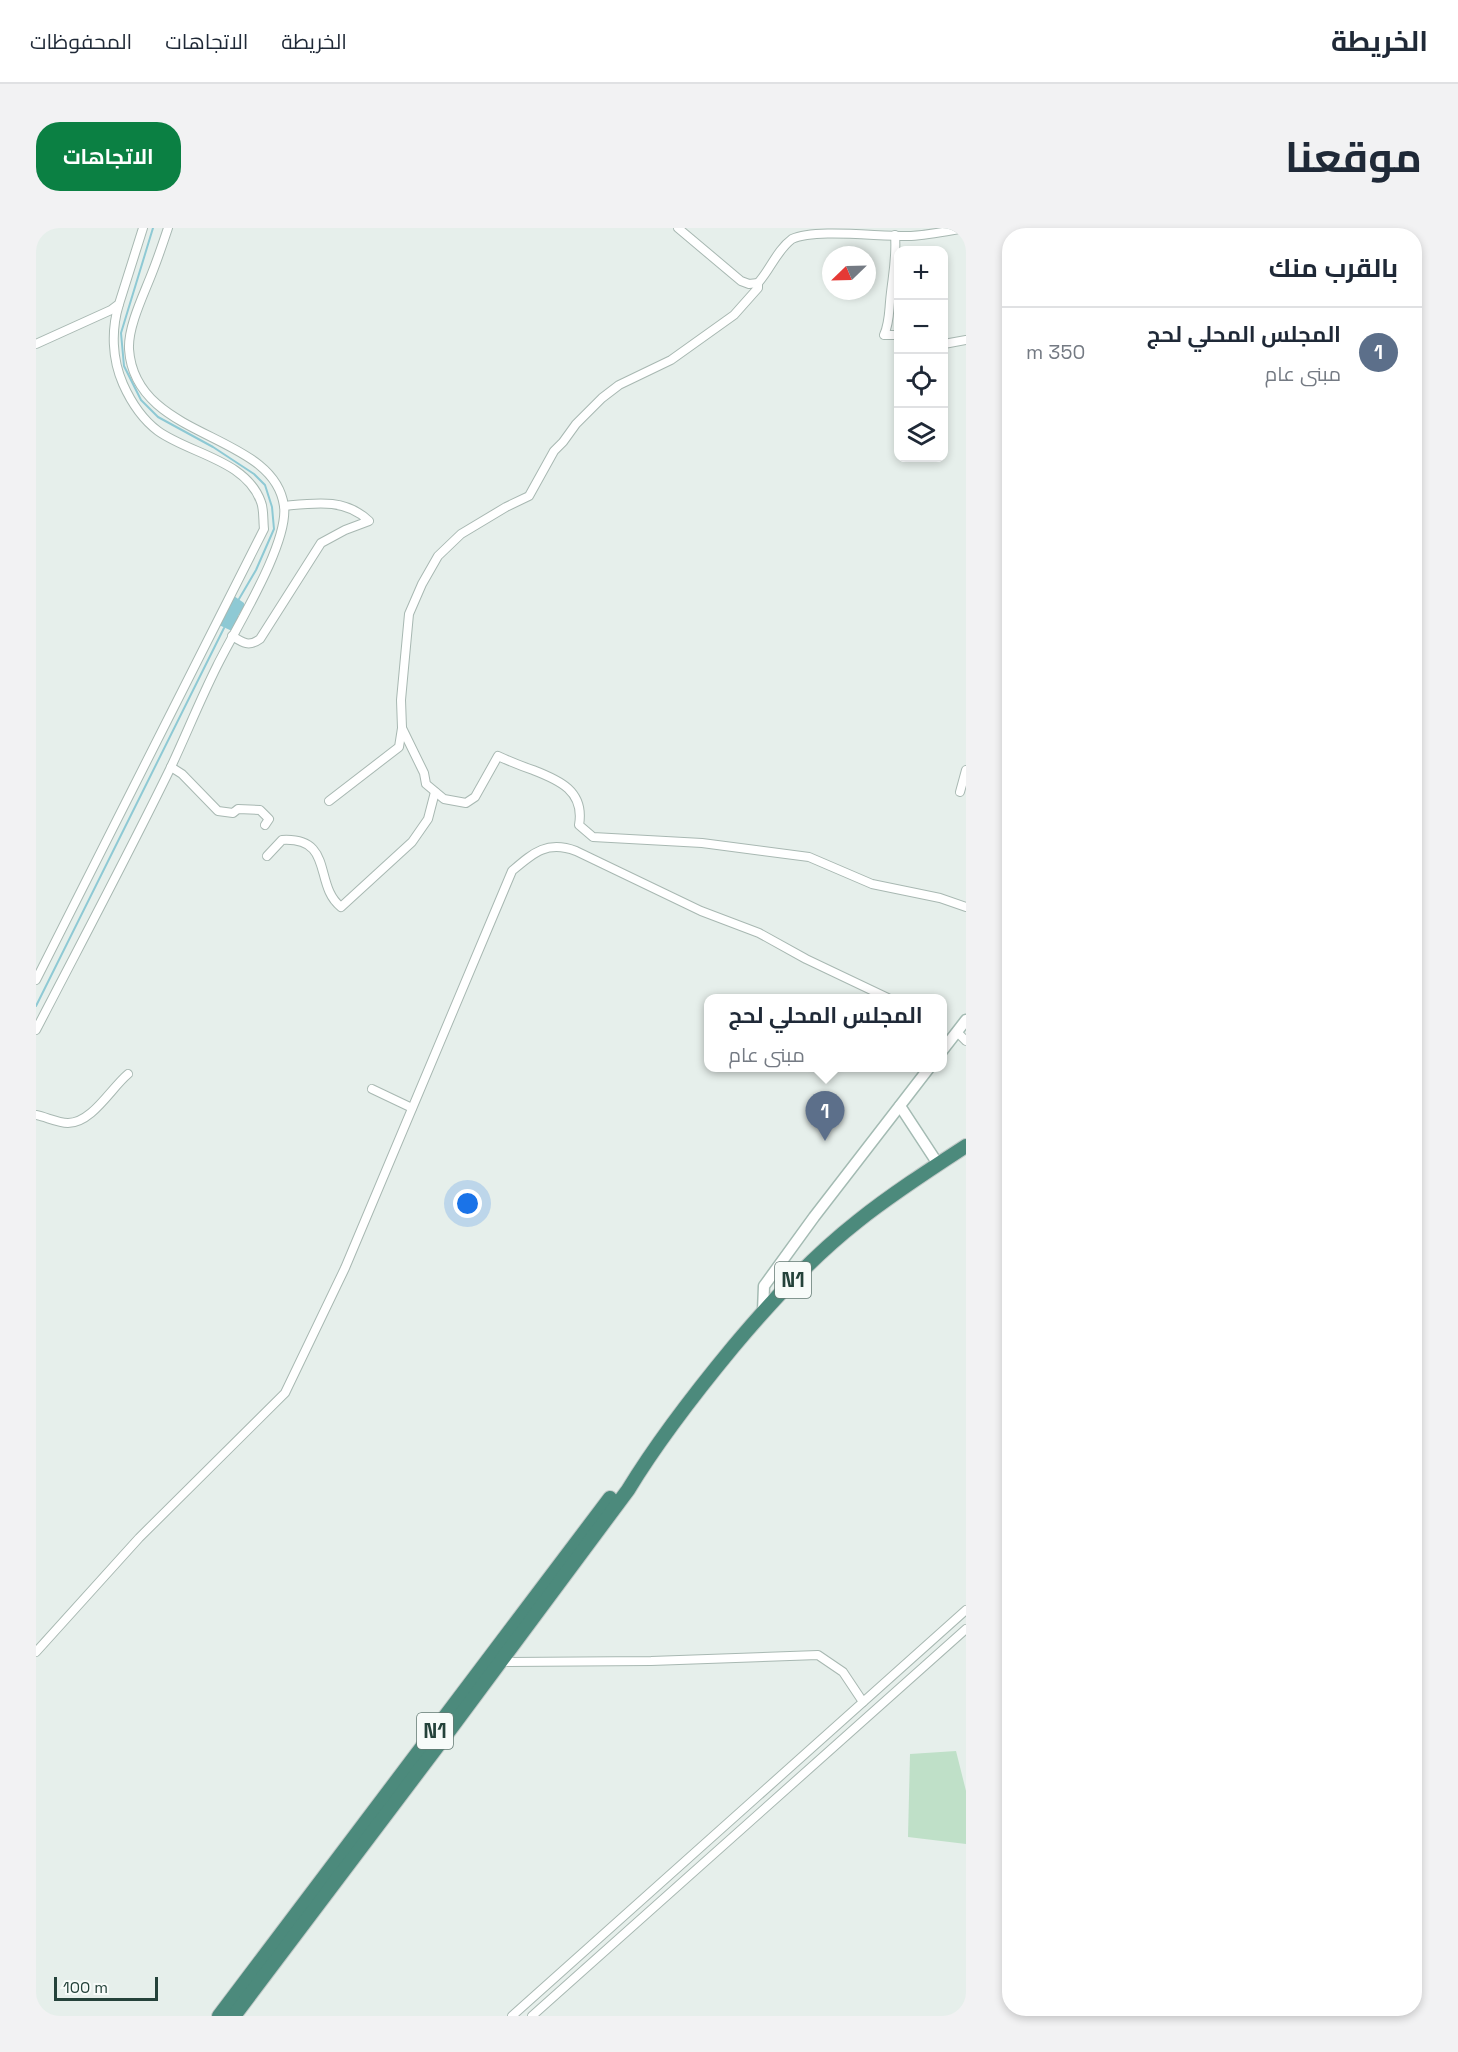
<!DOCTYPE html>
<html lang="ar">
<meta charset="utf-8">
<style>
body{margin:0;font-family:"Space Grotesk",Cairo,sans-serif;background:#f2f2f3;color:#1f2937;direction:rtl}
.controls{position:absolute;right:18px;top:18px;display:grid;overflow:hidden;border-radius:12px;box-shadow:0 3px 9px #0003}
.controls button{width:54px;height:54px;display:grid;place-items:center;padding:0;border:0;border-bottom:2px solid #e0e1e3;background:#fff;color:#1f2937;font:30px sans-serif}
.compass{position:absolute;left:786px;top:18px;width:54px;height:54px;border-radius:50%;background:#fff;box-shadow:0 3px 9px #0003;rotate:247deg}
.scale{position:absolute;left:18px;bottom:15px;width:104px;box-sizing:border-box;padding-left:6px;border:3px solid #24423a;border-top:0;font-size:16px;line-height:21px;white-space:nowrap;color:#24423a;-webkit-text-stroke:4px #f7fbf9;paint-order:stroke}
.you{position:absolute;left:432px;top:976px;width:21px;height:21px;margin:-15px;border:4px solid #fff;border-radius:50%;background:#1a73e8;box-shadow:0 0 0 9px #1a73e833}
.badge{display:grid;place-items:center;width:39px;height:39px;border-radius:50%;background:#0b8043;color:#fff;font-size:20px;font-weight:700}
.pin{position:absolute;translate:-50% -50px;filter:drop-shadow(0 2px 3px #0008)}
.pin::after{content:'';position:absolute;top:32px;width:21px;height:18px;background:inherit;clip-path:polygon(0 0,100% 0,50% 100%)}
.popup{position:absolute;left:668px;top:766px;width:243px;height:78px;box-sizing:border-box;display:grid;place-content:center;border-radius:12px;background:#fff;filter:drop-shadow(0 2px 4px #0005);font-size:20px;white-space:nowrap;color:#747a83}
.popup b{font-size:22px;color:#1f2937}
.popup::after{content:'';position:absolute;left:50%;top:100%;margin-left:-12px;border:12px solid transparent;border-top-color:#fff}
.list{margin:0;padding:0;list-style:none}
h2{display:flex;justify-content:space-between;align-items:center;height:78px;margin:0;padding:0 24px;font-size:26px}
h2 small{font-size:20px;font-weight:400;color:#747a83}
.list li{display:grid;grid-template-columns:39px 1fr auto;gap:18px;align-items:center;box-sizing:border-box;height:90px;padding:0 24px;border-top:2px solid #e0e1e3}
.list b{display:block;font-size:22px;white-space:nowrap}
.list p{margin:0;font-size:20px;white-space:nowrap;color:#747a83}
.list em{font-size:20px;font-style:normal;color:#747a83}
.icon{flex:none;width:33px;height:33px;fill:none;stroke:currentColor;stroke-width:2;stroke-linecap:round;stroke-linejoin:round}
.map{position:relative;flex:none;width:930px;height:1788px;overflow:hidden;direction:ltr;border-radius:24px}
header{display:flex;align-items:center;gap:36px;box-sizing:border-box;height:84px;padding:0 30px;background:#fff;border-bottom:2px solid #e0e1e3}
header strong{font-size:28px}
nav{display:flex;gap:33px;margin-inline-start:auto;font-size:21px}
.intro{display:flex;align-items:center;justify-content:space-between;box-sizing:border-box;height:144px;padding:0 36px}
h1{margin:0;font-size:42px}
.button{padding:15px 27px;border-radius:24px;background:#0b8043;color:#fff;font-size:21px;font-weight:700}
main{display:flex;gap:36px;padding:0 36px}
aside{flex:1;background:#fff;border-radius:24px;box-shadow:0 3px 9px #0003}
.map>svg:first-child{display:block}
</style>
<header>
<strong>الخريطة</strong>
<nav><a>الخريطة</a><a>الاتجاهات</a><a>المحفوظات</a></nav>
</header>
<div class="intro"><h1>موقعنا</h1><a class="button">الاتجاهات</a></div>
<main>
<aside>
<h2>بالقرب منك<small></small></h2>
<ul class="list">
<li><span class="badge" style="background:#5c6f8a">1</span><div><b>المجلس المحلي لحج</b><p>مبنى عام</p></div><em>350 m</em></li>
</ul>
</aside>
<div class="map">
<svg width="930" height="1788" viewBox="0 0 930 1788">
<rect width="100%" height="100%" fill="#e6efeb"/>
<!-- green -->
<path fill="#bfe0c8" d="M920 1523 930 1563V1616L872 1609 874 1526Z"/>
<!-- water -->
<path fill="#8ec9d4" d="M198 368 208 375V379L202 388 203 392 196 403 183 397C190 386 189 379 198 368Z"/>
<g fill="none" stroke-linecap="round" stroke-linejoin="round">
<!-- stream -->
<g stroke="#8ec9d4" stroke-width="2">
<path d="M117 0 85 105 88 138 105 172 122 189 177 219 218 246 229 257 236 279 238 301 220 342 203 371"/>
<path d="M0 778 188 400"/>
</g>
<defs>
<g id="minor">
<path d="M642 0 705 53 713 56 722 55C734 42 741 22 756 11 780 0 844 9 875 8 893 7 912 3 930 0"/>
<path d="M859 7C861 32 856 50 854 74 853 86 853 96 848 107H862"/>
<path d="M722 55V60L698 87 635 132 583 157 566 170 540 196 527 214 518 223 493 268 470 279 425 306 402 328 386 356 373 386 365 472 366 500 388 545 390 556 408 571 430 575 439 569 462 528C473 533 485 538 497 542 523 552 549 563 543 597L557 609 666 615 773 629 836 656 904 670 930 679"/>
<path d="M0 116 75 82 83 76 107 0"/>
<path d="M908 116 930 112"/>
<path d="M196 408C207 415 213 419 224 411L285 315 309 302 333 293C309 270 279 275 248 278"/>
<path d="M135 539 146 546 182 583 197 585 202 581 224 582 233 591 229 597"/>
<path d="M924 564 930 542"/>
<path d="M293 573 363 519 366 500"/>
<path d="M231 628 246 612C299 609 277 657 305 679L376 614 392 591 399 564"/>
<path d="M0 752 228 301C227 293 228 281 225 274 210 232 154 226 122 203 106 191 95 174 87 156 76 131 75 102 83 76"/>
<path d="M0 802C45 715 91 629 134 541 150 507 164 472 181 438 199 401 253 316 248 278 238 203 99 213 93 121 92 98 108 66 116 45 122 30 127 15 132 0"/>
<path d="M921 804 930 813"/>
<path d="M336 861 376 880"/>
<path d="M0 887C10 889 22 895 32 895 56 895 75 860 92 846"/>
<path d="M0 1424 103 1310 249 1165 309 1040 476 643C497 625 511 612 540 623L665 683 723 705 770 731 852 770"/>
<path d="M465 1434 615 1433 782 1427 807 1444 827 1474"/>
<path d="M476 1788 930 1382"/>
<path d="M496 1788 930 1401"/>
</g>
<g id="secondary">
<path d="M906 823 930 792"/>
<path d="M864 878 902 936"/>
<path d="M727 1083 728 1058 778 989 893 840"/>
</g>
<g id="trunk">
<path d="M183 1788 574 1270"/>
<path d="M198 1788 410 1507 592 1262C623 1211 659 1165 697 1119 735 1074 775 1030 822 993 856 966 893 942 930 918"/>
</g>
</defs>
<!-- minor casing -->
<use href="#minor" stroke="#a8b8b2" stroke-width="10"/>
<!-- secondary casing -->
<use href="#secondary" stroke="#a4bbb3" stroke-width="13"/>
<!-- trunk casing -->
<use href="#trunk" stroke="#c2cac8" stroke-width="16"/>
<!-- minor -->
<use href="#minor" stroke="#fff" stroke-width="8"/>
<!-- secondary -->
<use href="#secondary" stroke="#fff" stroke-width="10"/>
<!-- trunk -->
<use href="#trunk" stroke="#4c8a7c" stroke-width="14"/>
</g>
<g text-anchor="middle" stroke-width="6" stroke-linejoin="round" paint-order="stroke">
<!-- shield labels -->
<g fill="#f7fbf9" stroke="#637a73" stroke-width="1.5">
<rect x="739" y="1034" width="36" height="36" rx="4.5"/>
<rect x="381" y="1485" width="36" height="36" rx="4.5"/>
</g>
<g font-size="21" font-weight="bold" fill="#24423a">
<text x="757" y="1059">N1</text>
<text x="399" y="1510">N1</text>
</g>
</g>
</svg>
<div class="controls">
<button>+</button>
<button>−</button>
<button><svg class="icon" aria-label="locate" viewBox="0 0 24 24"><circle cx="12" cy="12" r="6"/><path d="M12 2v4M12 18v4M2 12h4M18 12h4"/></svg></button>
<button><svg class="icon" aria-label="layers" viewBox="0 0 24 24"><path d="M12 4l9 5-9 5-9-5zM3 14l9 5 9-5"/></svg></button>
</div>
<svg class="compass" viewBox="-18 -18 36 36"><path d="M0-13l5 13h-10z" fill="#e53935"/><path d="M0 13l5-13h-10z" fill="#747a83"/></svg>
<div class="scale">100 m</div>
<div class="you"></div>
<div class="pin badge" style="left:789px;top:913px;background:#5c6f8a">1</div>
<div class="popup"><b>المجلس المحلي لحج</b>مبنى عام</div>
</div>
</main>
